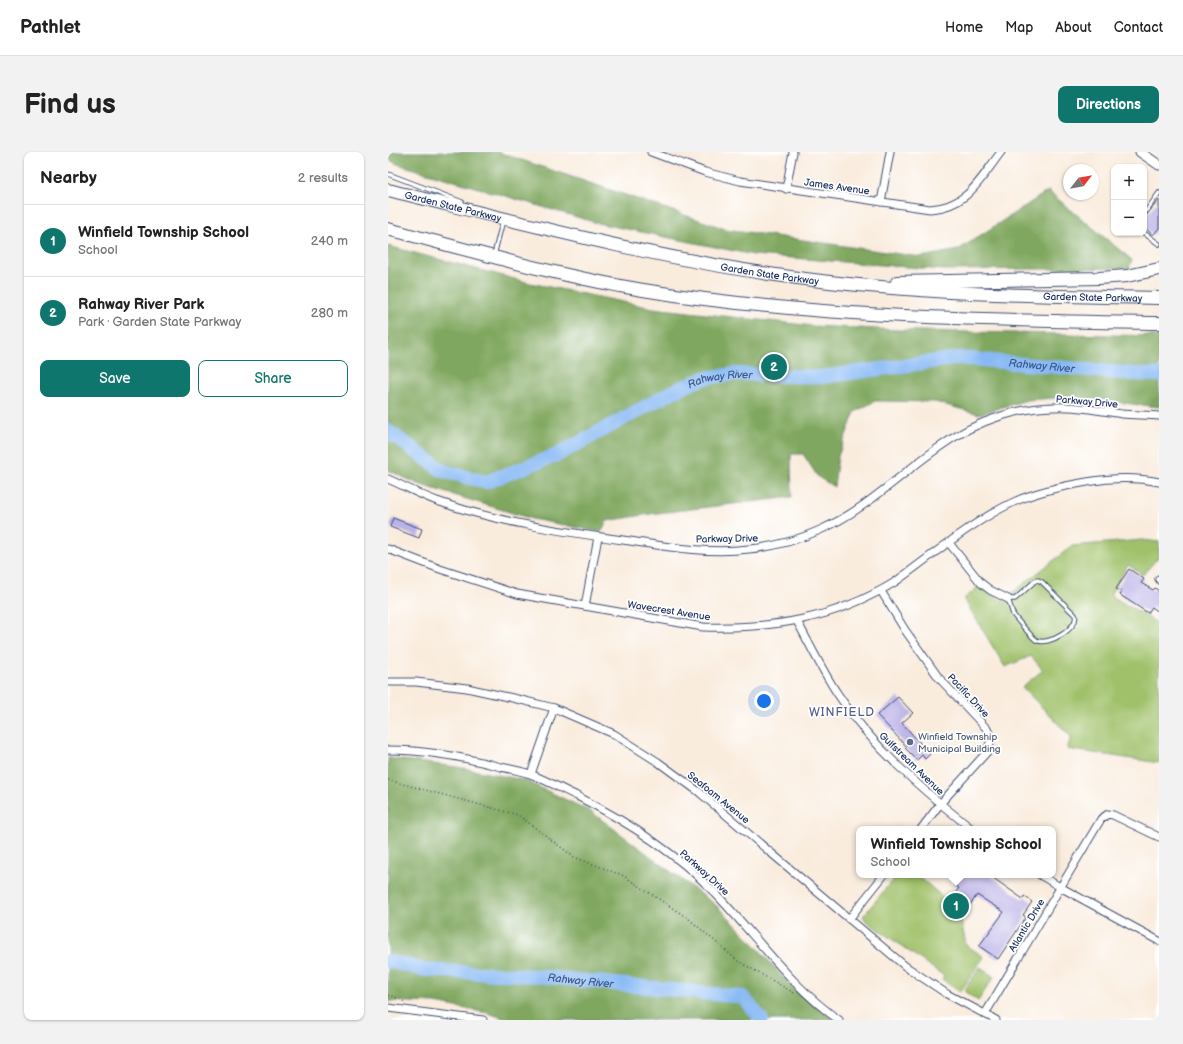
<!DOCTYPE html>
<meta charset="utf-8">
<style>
body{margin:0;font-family:"Balsamiq Sans",sans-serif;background:#f2f2f2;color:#222}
.controls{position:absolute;right:12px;top:12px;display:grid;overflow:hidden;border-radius:8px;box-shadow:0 1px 3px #0004}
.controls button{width:36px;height:36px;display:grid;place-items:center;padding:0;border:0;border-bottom:1px solid #e0e0e0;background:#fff;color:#222;font:20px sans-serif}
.compass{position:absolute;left:675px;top:12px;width:36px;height:36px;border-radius:50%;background:#fff;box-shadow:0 1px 3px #0004;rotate:59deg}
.you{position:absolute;left:376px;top:549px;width:14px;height:14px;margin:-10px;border:3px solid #fff;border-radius:50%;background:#1a73e8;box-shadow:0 0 0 6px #1a73e833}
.badge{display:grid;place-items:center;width:26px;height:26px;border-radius:50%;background:#0f766e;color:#fff;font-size:13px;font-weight:700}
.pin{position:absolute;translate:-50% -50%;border:2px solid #fff;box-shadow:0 1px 4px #0006}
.popup{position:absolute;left:468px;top:674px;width:200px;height:52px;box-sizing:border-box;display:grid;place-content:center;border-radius:8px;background:#fff;filter:drop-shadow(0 1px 3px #0005);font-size:13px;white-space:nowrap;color:#767676}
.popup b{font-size:15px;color:#222}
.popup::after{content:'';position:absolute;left:50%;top:100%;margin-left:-8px;border:8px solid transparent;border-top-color:#fff}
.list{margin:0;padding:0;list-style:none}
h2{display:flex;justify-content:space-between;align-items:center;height:52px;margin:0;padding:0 16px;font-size:17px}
h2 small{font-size:13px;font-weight:400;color:#767676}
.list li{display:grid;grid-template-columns:26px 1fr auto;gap:12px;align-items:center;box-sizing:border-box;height:72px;padding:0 16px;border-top:1px solid #e0e0e0}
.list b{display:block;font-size:15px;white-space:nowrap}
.list p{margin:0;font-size:13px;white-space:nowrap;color:#767676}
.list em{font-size:13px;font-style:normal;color:#767676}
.actions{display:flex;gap:8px;padding:12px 16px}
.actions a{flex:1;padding:9px 0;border:1px solid #0f766e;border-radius:8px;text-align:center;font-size:14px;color:#0f766e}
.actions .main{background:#0f766e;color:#fff}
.map{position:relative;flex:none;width:771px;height:868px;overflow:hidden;border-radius:8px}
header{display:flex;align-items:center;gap:24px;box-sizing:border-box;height:56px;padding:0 20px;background:#fff;border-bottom:1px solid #e0e0e0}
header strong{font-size:19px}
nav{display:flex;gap:22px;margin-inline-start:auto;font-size:14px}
.intro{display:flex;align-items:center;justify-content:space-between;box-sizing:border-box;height:96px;padding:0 24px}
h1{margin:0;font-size:28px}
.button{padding:10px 18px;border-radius:8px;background:#0f766e;color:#fff;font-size:14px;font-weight:700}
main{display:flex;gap:24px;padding:0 24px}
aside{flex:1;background:#fff;border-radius:8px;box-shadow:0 1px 3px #0004}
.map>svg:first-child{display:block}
</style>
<header>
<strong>Pathlet</strong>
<nav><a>Home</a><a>Map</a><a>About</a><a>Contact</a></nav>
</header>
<div class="intro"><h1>Find us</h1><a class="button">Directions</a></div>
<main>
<aside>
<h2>Nearby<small>2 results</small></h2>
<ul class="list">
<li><span class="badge">1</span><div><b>Winfield Township School</b><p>School</p></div><em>240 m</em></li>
<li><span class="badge">2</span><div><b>Rahway River Park</b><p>Park · Garden State Parkway</p></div><em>280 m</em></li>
</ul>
<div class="actions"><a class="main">Save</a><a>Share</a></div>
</aside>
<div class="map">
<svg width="771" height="868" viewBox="0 0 771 868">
<rect width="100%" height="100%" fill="#fff"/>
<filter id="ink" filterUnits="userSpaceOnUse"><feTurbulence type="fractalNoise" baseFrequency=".025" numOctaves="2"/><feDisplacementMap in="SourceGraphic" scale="8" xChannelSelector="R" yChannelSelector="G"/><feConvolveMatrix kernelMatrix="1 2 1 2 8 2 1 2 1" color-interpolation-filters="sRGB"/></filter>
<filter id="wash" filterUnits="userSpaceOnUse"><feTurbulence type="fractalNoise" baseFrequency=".012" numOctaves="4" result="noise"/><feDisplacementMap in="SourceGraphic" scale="16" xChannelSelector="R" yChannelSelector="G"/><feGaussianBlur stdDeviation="0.9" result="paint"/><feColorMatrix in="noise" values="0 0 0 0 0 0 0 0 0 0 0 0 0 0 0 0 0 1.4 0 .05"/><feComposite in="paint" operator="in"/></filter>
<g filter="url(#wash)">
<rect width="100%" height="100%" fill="#f9ecdd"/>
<!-- green -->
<g fill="#a0c16a" stroke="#5e7864">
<path d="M754 388 771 390V404L755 423 740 413 722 443 771 472V611L679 597 683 585 634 535 655 518 643 504 617 515 576 447 591 434 614 449 684 394Z"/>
<path d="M509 723H529L571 759 578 793 596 805 572 840 554 827 556 824 478 769 475 764Z"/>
<path d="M592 815 606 825 590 849 576 839Z"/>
</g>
<!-- forest -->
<g fill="#80a75e" stroke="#4e6b5e">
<path d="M0 0H110L338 77 533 105 570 98 660 39 744 108 741 116 557 118 366 103 209 71 9 12 0 7Z"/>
<path d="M0 94 142 131 265 156 425 174 534 179 771 184V255L681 245 639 248 591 262 547 250 487 249 467 260 450 304 446 335 430 325 415 302H403L404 345 262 362 219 369 213 380 144 367 30 332 0 318Z"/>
<path d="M0 606 69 615 136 628 202 659 329 754 369 795 401 832 445 868H121L100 861 47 851 0 849Z"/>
</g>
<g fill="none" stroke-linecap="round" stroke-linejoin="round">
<!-- river -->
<g stroke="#88b9f4" stroke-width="14">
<path id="s1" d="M0 279 55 319 98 330 169 303 284 240 316 226 347 222 434 225 571 206 745 222 771 223"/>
<path id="s2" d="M0 809 37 818 149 824 355 845 374 868"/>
</g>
</g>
<g id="blocks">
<!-- building -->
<g fill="#bbb3e7">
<path d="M771 48V76L765 83 756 75V66Z"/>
<path d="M5 366 34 377 31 386 2 375Z"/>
<path d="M741 417 756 427 753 431 765 438 767 436 771 439V460L764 455 760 461 732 443 734 440 728 437Z"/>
<path d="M510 545 525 561 514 571 542 602 537 607 534 603 529 608 517 596 519 595 489 563Z"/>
<path d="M563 723H601L635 747 636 744 644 750 635 763 638 765 610 807 591 794 616 760 589 743 577 760 561 750 571 736 565 732 569 727Z"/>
</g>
</g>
</g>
<g filter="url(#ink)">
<use href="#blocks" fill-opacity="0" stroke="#3c4b71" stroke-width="1"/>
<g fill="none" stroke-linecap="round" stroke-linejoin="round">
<defs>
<g id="lane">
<path d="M0 22 74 50"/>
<path d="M756 62 771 41"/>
<path d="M756 81 771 92"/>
<path d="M106 103 115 68"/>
<path d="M771 425 769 427 771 430"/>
<path d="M650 428 654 430 687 463C692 475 660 495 648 488 644 485 627 466 625 462 623 457 622 452 620 447H627L647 429Z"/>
</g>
<g id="street">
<path d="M263 0 317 20 352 29 542 57C580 55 592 27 613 0"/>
<path d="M398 37 405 0"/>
<path d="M493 50 502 0"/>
<path d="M0 327C16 334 32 343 49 349 111 371 177 380 242 389 281 395 321 402 361 397 385 395 410 388 432 378 476 359 511 323 550 296 588 268 634 253 681 255 699 256 716 259 734 262 746 263 759 263 771 264"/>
<path d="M561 391 593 431 602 438 620 447"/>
<path d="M0 397 52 417 129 442 315 475C384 477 447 467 507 430 545 403 586 368 628 349 651 339 675 334 699 330 722 326 748 325 771 330"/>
<path d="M493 439 517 478 551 526 599 577 602 583V591L599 600 552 652 533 677"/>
<path d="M197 454 210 385"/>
<path d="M409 469C422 493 434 518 449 541 484 595 534 638 584 677"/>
<path d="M0 530H28L79 536 129 547 166 556 226 582 270 610 311 640 517 814 559 842 608 868"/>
<path d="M0 598C39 598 76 605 113 615 123 617 133 619 142 622 158 628 174 637 189 644 238 669 286 699 325 739 366 781 403 835 451 868"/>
<path d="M143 622 166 556"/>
<path d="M652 723 672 735 771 789"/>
<path d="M461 767 496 723"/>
<path d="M0 856 95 868"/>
<path d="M597 862 713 667 720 662 725 663 771 685"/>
</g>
<path id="secondary" d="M752 0 771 13"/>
<g id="highway">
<path id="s3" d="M0 38C131 70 261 105 395 124 520 142 645 144 771 146"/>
<path d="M0 77C84 99 169 124 255 138 425 166 599 168 771 171"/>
<path d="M509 130 711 126 739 124 771 117"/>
</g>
</defs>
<!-- lane casing -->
<use href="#lane" stroke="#3c4b71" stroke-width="5.5"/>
<!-- street casing -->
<use href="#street" stroke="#3c4b71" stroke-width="9"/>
<!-- secondary casing -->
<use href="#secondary" stroke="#3c4b71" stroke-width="11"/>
<!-- highway casing -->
<use href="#highway" stroke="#3c4b71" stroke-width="14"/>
<!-- path -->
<g stroke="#3c4b71" stroke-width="1.5" stroke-dasharray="1 3" stroke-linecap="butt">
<path d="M0 628 130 663 186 705 236 724 301 767 350 809 408 842"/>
<path d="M0 844H5L17 850"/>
</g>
<!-- lane -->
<use href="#lane" stroke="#fff" stroke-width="3.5"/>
<!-- street -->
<use href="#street" stroke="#fff" stroke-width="7"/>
<!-- secondary -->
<use href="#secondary" stroke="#fff" stroke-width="9"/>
<!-- highway -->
<use href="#highway" stroke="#fff" stroke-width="12"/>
</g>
</g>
<!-- markers -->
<circle fill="#5c6f8a" stroke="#fff" stroke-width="1.5" cx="522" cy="590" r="4"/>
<g text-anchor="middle" stroke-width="3.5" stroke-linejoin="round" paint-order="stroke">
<!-- street labels -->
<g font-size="10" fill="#1b2f5e" stroke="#fff">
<text transform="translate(449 34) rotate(8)" y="4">James Avenue</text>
<text dy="4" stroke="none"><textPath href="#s3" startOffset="67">Garden State Parkway</textPath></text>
<text dy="4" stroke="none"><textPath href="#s3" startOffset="391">Garden State Parkway</textPath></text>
<text dy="4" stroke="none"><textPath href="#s3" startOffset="715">Garden State Parkway</textPath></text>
<text transform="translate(699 249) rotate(5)" y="4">Parkway Drive</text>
<text transform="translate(339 386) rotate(-1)" y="4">Parkway Drive</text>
<text transform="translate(281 458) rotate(9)" y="4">Wavecrest Avenue</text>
<text transform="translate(581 543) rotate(47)" y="4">Pacific Drive</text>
<text transform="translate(524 611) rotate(44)" y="4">Gulfstream Avenue</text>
<text transform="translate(331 645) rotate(39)" y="4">Seafoam Avenue</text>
<text transform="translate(317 720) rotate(42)" y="4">Parkway Drive</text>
<text transform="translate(638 773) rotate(-59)" y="4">Atlantic Drive</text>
</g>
<!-- service labels -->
<g font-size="10" fill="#4e5e75" stroke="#fff" text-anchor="start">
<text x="530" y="588">Winfield Township<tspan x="530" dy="12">Municipal Building</tspan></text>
</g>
<!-- water labels -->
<g font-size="11" font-style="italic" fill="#3c588b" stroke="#fff">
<text dy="4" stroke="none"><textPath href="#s1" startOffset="694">Rahway River</textPath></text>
<text dy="4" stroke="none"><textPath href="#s1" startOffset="370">Rahway River</textPath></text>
<text dy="4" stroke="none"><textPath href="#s2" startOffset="194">Rahway River</textPath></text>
</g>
<!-- quarter labels -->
<g font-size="12" letter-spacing="1" fill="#535d8e" stroke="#fff">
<text x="454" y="564">WINFIELD</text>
</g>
</g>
</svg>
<div class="controls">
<button>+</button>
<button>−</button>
</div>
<svg class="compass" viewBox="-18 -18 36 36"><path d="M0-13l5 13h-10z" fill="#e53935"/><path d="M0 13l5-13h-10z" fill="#767676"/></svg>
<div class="you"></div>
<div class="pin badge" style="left:568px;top:754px">1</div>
<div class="popup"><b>Winfield Township School</b>School</div>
<div class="pin badge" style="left:386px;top:215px">2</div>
</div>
</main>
